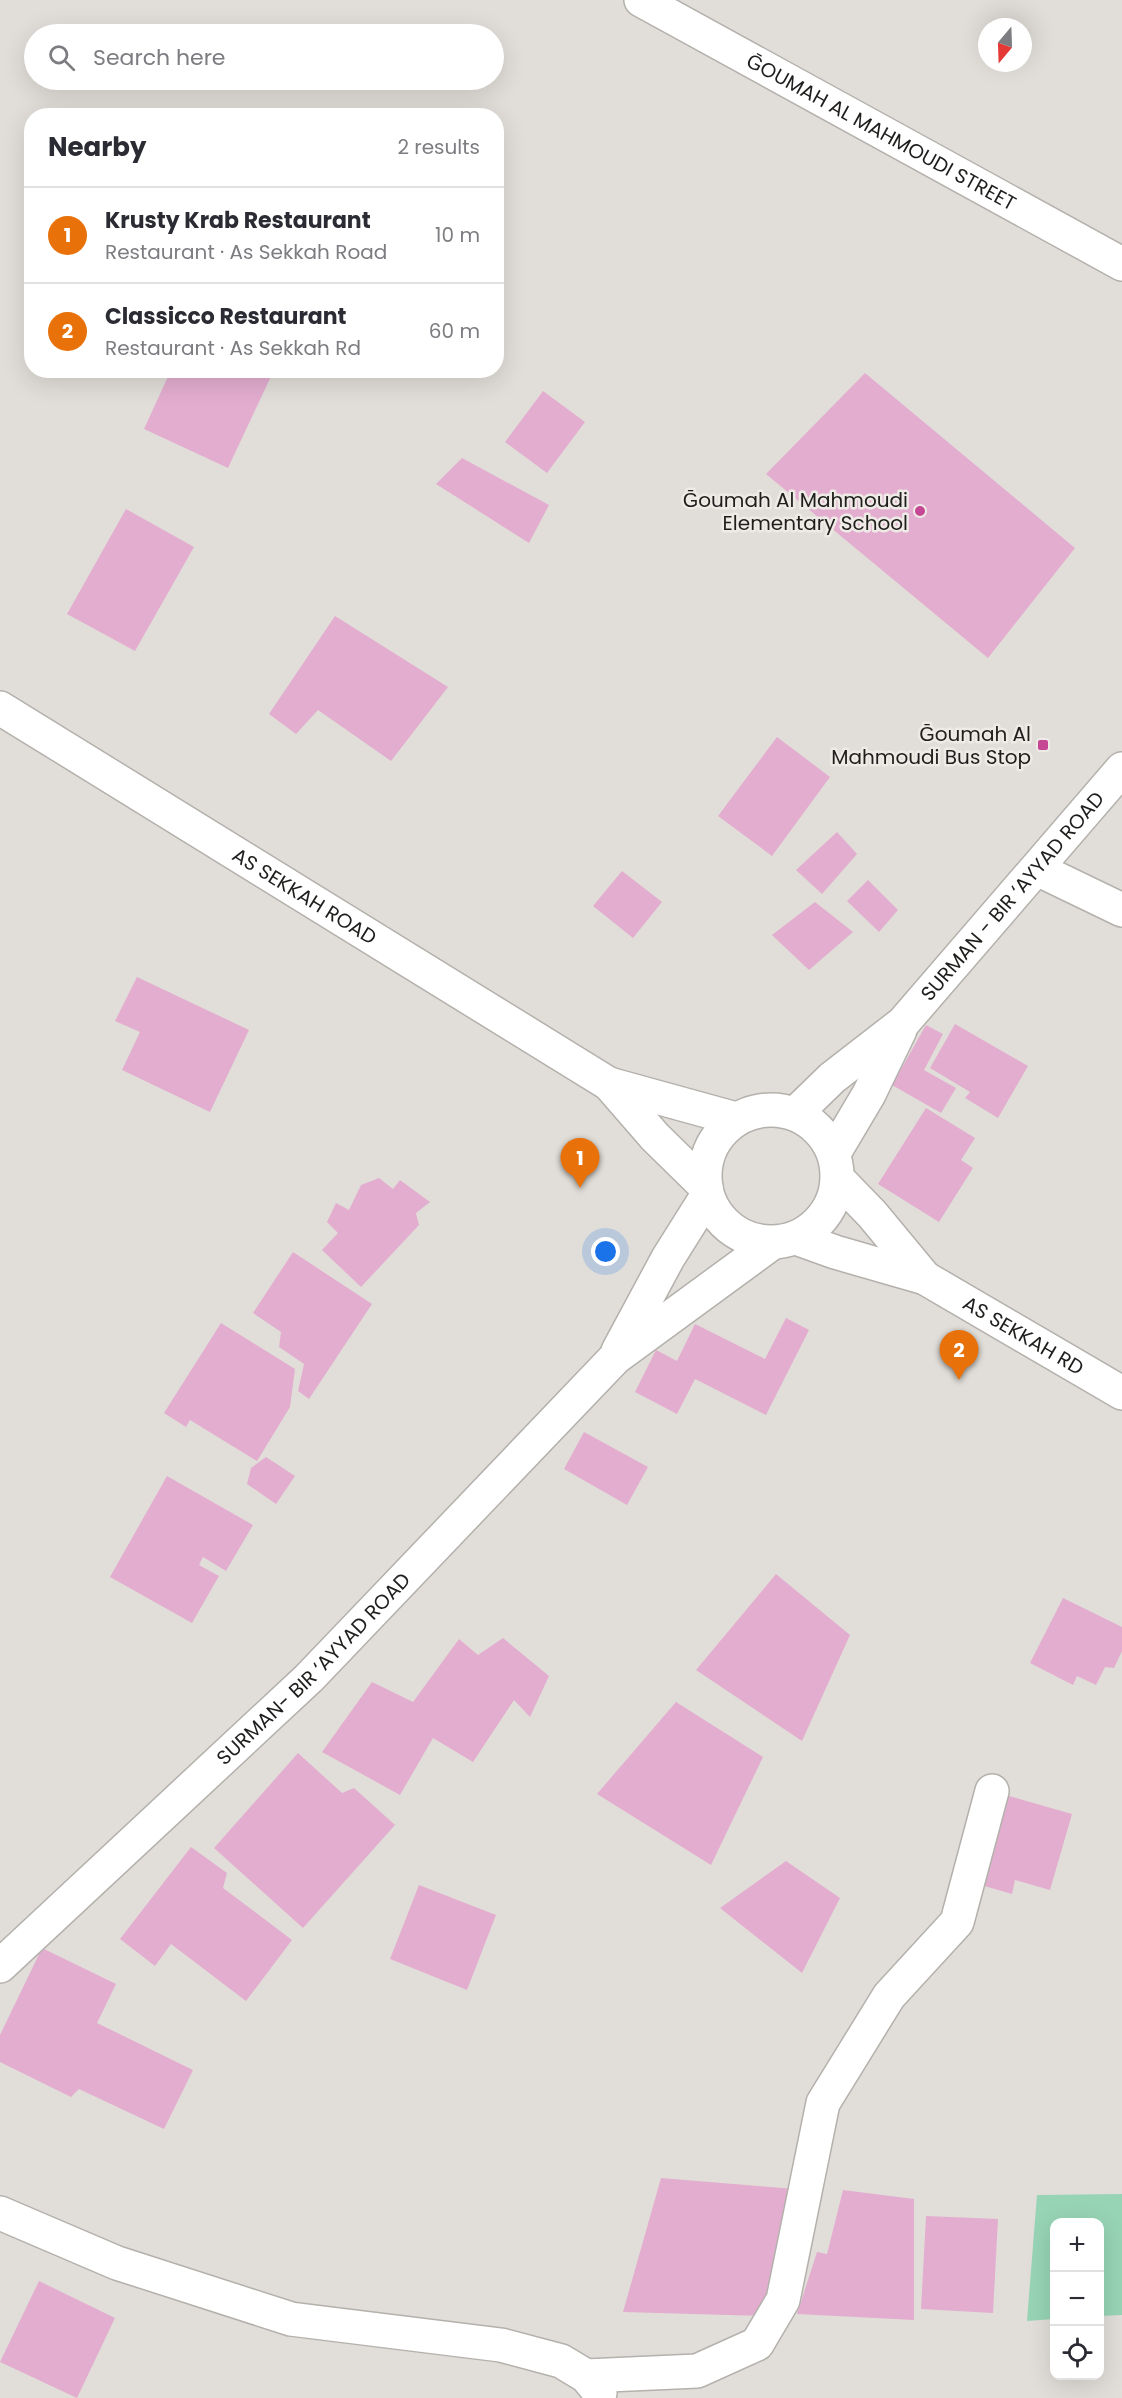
<!DOCTYPE html>
<meta charset="utf-8">
<style>
body{margin:0;font-family:Poppins,sans-serif;background:#f7f7f7;color:#2b2b33}
.controls{position:absolute;right:18px;bottom:18px;display:grid;overflow:hidden;border-radius:12px;box-shadow:0 6px 24px #0002}
.controls button{width:54px;height:54px;display:grid;place-items:center;padding:0;border:0;border-bottom:2px solid #e1e1e2;background:#fff;color:#2b2b33;font:30px sans-serif}
.compass{position:absolute;left:978px;top:18px;width:54px;height:54px;border-radius:50%;background:#fff;box-shadow:0 6px 24px #0002;rotate:199deg}
.you{position:absolute;left:606px;top:1252px;width:21px;height:21px;margin:-15px;border:4px solid #fff;border-radius:50%;background:#1a73e8;box-shadow:0 0 0 9px #1a73e833}
.badge{display:grid;place-items:center;width:39px;height:39px;border-radius:50%;background:#7c3aed;color:#fff;font-size:20px;font-weight:700}
.pin{position:absolute;translate:-50% -50px;filter:drop-shadow(0 2px 3px #0008)}
.pin::after{content:'';position:absolute;top:32px;width:21px;height:18px;background:inherit;clip-path:polygon(0 0,100% 0,50% 100%)}
.list{margin:0;padding:0;list-style:none}
h2{display:flex;justify-content:space-between;align-items:center;height:78px;margin:0;padding:0 24px;font-size:26px}
h2 small{font-size:20px;font-weight:400;color:#7c7c81}
.list li{display:grid;grid-template-columns:39px 1fr auto;gap:18px;align-items:center;box-sizing:border-box;height:96px;padding:0 24px;border-top:2px solid #e1e1e2}
.list b{display:block;font-size:22px;white-space:nowrap}
.list p{margin:0;font-size:20px;white-space:nowrap;color:#7c7c81}
.list em{font-size:20px;font-style:normal;color:#7c7c81}
.icon{flex:none;width:33px;height:33px;fill:none;stroke:currentColor;stroke-width:2;stroke-linecap:round;stroke-linejoin:round}
.map{position:relative;flex:none;width:1122px;height:2398px;overflow:hidden}
.search{position:absolute;background:#fff;box-shadow:0 6px 24px #0002;left:24px;top:24px;width:480px;height:66px;display:flex;align-items:center;gap:15px;box-sizing:border-box;padding:0 21px;border-radius:33px;color:#7c7c81;font-size:22px}
.panel{position:absolute;background:#fff;box-shadow:0 6px 24px #0002;left:24px;top:108px;width:480px;height:270px;border-radius:24px}
.map>svg:first-child{display:block}
</style>
<div class="map">
<svg width="1122" height="2398" viewBox="0 0 1122 2398">
<rect width="100%" height="100%" fill="#e1ded9"/>
<!-- green -->
<path fill="#97d4b5" d="M1122 2194V2315L1100 2316V2222H1054V2319L1027 2321 1037 2195Z"/>
<!-- building -->
<g fill="#e3adcf">
<path d="M171 370H274L228 468 144 429Z"/>
<path d="M865 373 1075 548 988 658 766 474Z"/>
<path d="M543 391 585 422 547 473 505 442Z"/>
<path d="M462 458 549 505 529 543 436 484Z"/>
<path d="M126 509 194 547 135 651 67 614Z"/>
<path d="M335 616 448 687 391 761 318 710 296 734 269 714Z"/>
<path d="M777 737 830 777 772 856 718 816Z"/>
<path d="M837 832 857 854 822 894 796 870Z"/>
<path d="M622 871 662 902 633 938 593 906Z"/>
<path d="M868 880 898 910 879 932 847 901Z"/>
<path d="M815 902 853 932 809 970 772 935Z"/>
<path d="M137 977 249 1030 210 1112 122 1070 140 1032 115 1021Z"/>
<path d="M955 1024 1028 1066 998 1118 965 1098 970 1092 930 1068Z"/>
<path d="M926 1025 943 1034 924 1070 956 1088 941 1113 892 1085Z"/>
<path d="M926 1108 975 1138 961 1160 973 1168 939 1222 878 1184Z"/>
<path d="M379 1178 393 1189 400 1180 430 1202 416 1213 419 1225 361 1287 322 1250 338 1233 327 1222 336 1203 349 1210 361 1185Z"/>
<path d="M293 1252 372 1304 309 1399 298 1391 304 1364 279 1347 281 1332 253 1313Z"/>
<path d="M786 1318 809 1330 766 1415 695 1379 677 1414 635 1392 656 1350 677 1361 695 1324 765 1359Z"/>
<path d="M221 1323 295 1369 290 1407 257 1461 190 1420 186 1427 164 1413Z"/>
<path d="M584 1432 648 1467 627 1505 564 1469Z"/>
<path d="M266 1457 295 1476 276 1504 247 1484 251 1468Z"/>
<path d="M167 1476 253 1525 226 1571 203 1557 199 1565 219 1576 192 1623 110 1577Z"/>
<path d="M776 1574 850 1635 802 1741 696 1670Z"/>
<path d="M1063 1598 1122 1627V1651L1114 1668 1105 1667 1096 1685 1077 1676 1073 1685 1030 1663Z"/>
<path d="M503 1638 549 1676 530 1717 514 1700 473 1762 433 1738 400 1795 322 1752 372 1682 413 1702 459 1639 478 1655Z"/>
<path d="M676 1702 763 1757 711 1865 597 1794Z"/>
<path d="M298 1753 342 1793 354 1788 395 1825 303 1928 214 1848Z"/>
<path d="M992 1791 1072 1814 1050 1890 1015 1880 1012 1894 967 1881Z"/>
<path d="M191 1847 227 1873 223 1888 292 1940 246 2001 171 1944 155 1966 120 1939Z"/>
<path d="M786 1861 840 1898 802 1973 720 1908Z"/>
<path d="M419 1885 496 1915 467 1990 390 1959Z"/>
<path d="M42 1948 116 1984 97 2023 193 2070 164 2129 79 2089 71 2097 0 2062V2035Z"/>
<path d="M661 2178 794 2189 766 2316 623 2312Z"/>
<path d="M843 2190 914 2199V2320L797 2314 817 2252 827 2254Z"/>
<path d="M926 2216 998 2219 993 2313 921 2309Z"/>
<path d="M39 2281 115 2318 77 2398 0 2362Z"/>
</g>
<g fill="none" stroke-linecap="round" stroke-linejoin="round">
<defs>
<g id="street">
<path id="s1" d="M641 0 1122 264"/>
<path d="M1037 869 1122 910"/>
<path d="M0 2213 117 2263 291 2319 501 2345 561 2361 586 2376 600 2393"/>
<path d="M586 2376 697 2371 757 2344 783 2300 823 2103 889 1996 957 1922 992 1791"/>
</g>
<g id="primary">
<path id="s2" d="M0 708 609 1084 655 1137 706 1187"/>
<path d="M609 1084 736 1119"/>
<path d="M838 1179 872 1214 925 1278"/>
<path id="s3" d="M796 1238 835 1252 925 1278 1122 1393"/>
</g>
<g id="highway">
<circle cx="771" cy="1176" r="66"/>
<path id="s4" d="M795 1114 832 1078 903 1023 1122 769"/>
<path d="M834 1153 869 1094 900 1030"/>
<path d="M618 1351 668 1258 707 1196"/>
<path id="s5" d="M0 1966 309 1678 615 1358 772 1243"/>
</g>
</defs>
<!-- street casing -->
<use href="#street" stroke="#b4b1ac" stroke-width="36"/>
<!-- primary casing -->
<use href="#primary" stroke="#b4b1ac" stroke-width="36"/>
<!-- highway casing -->
<use href="#highway" stroke="#b4b1ac" stroke-width="36"/>
<!-- street -->
<use href="#street" stroke="#fff" stroke-width="33"/>
<!-- primary -->
<use href="#primary" stroke="#fff" stroke-width="33"/>
<!-- highway -->
<use href="#highway" stroke="#fff" stroke-width="33"/>
</g>
<!-- markers -->
<g fill="#c64895" stroke="#eeebe7" stroke-width="2">
<circle cx="920" cy="511" r="6"/>
<rect x="1037" y="739" width="12" height="12" rx="3"/>
</g>
<g text-anchor="middle" stroke-width="5" stroke-linejoin="round" paint-order="stroke">
<!-- street labels -->
<g font-size="20" fill="#1f1e1c" stroke="#eeebe7">
<text dy="7" stroke="none"><textPath href="#s1" startOffset="274">ḠOUMAH AL MAHMOUDI STREET</textPath></text>
<text dy="7" stroke="none"><textPath href="#s2" startOffset="358">AS SEKKAH ROAD</textPath></text>
<text dy="7" stroke="none"><textPath href="#s4" startOffset="309">SURMAN - BIR ‘AYYAD ROAD</textPath></text>
<text dy="7" stroke="none"><textPath href="#s3" startOffset="249">AS SEKKAH RD</textPath></text>
<text dy="7" stroke="none"><textPath href="#s5" startOffset="432">SURMAN- BIR ‘AYYAD ROAD</textPath></text>
</g>
<!-- poi labels -->
<g font-size="20" fill="#1f1e1c" stroke="#eeebe7" text-anchor="end">
<text x="908" y="507">Ḡoumah Al Mahmoudi<tspan x="908" dy="23">Elementary School</tspan></text>
<text x="1031" y="741">Ḡoumah Al<tspan x="1031" dy="23">Mahmoudi Bus Stop</tspan></text>
</g>
</g>
</svg>
<div class="controls">
<button>+</button>
<button>−</button>
<button><svg class="icon" aria-label="locate" viewBox="0 0 24 24"><circle cx="12" cy="12" r="6"/><path d="M12 2v4M12 18v4M2 12h4M18 12h4"/></svg></button>
</div>
<svg class="compass" viewBox="-18 -18 36 36"><path d="M0-13l5 13h-10z" fill="#e53935"/><path d="M0 13l5-13h-10z" fill="#7c7c81"/></svg>
<div class="you"></div>
<div class="pin badge" style="left:580px;top:1188px;background:#e8710a">1</div>
<div class="pin badge" style="left:959px;top:1380px;background:#e8710a">2</div>
<div class="search"><svg class="icon" aria-label="search" viewBox="0 0 24 24"><circle cx="10" cy="10" r="6"/><path d="M15 15l6 6"/></svg>Search here</div>
<section class="panel">
<h2>Nearby<small>2 results</small></h2>
<ul class="list">
<li><span class="badge" style="background:#e8710a">1</span><div><b>Krusty Krab Restaurant</b><p>Restaurant · As Sekkah Road</p></div><em>10 m</em></li>
<li><span class="badge" style="background:#e8710a">2</span><div><b>Classicco Restaurant</b><p>Restaurant · As Sekkah Rd</p></div><em>60 m</em></li>
</ul>
</section>
</div>
